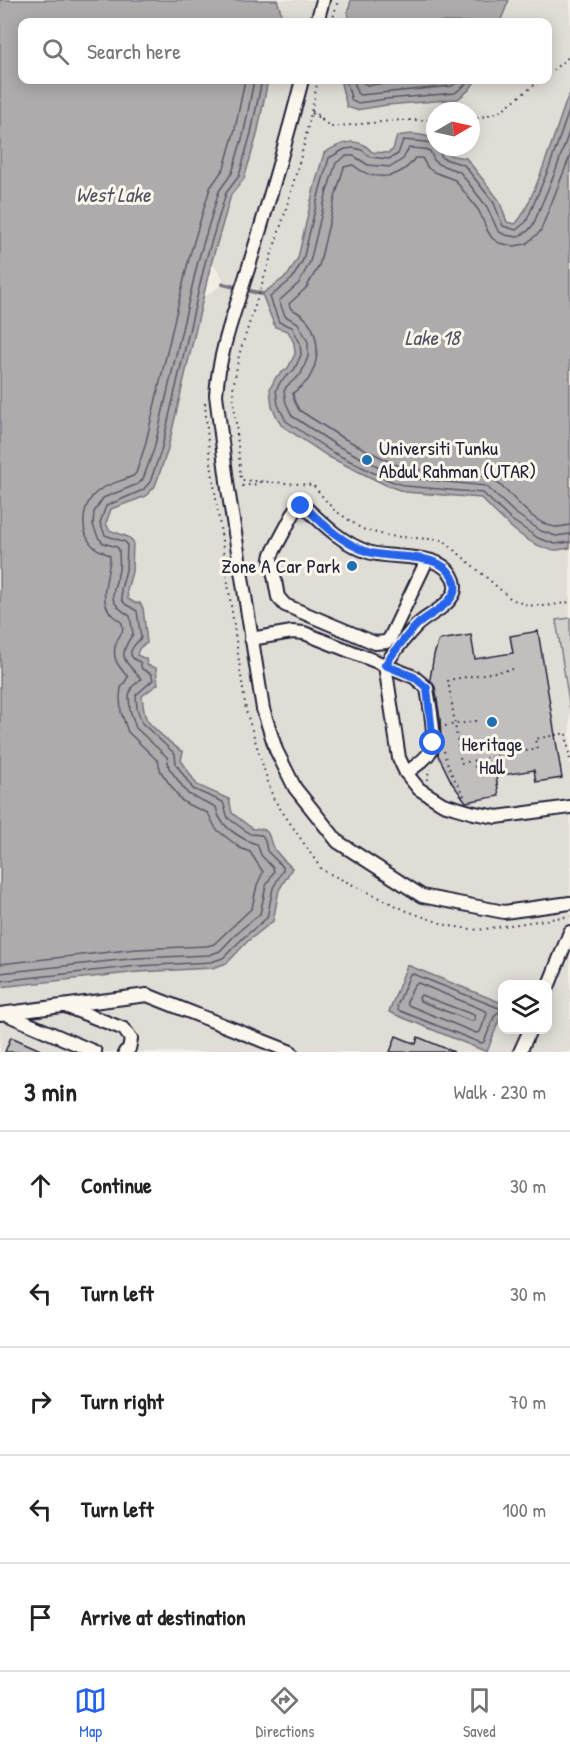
<!DOCTYPE html>
<meta charset="utf-8">
<style>
body{margin:0;font-family:"Patrick Hand",sans-serif;background:#f2f2f2;color:#222}
.controls{position:absolute;right:18px;bottom:18px;display:grid;overflow:hidden;border-radius:12px;box-shadow:0 3px 15px #0003}
.controls button{width:54px;height:54px;display:grid;place-items:center;padding:0;border:0;border-bottom:2px solid #e0e0e0;background:#fff;color:#222;font:30px sans-serif}
.compass{position:absolute;left:426px;top:102px;width:54px;height:54px;border-radius:50%;background:#fff;box-shadow:0 3px 15px #0003;rotate:81deg}
.stop{position:absolute;width:18px;height:18px;margin:-14px;border:4px solid #2563eb;border-radius:50%;background:#fff}
.stop.end{background:#2563eb;border-color:#fff;box-shadow:0 2px 6px #0008}
.list{margin:0;padding:0;list-style:none}
h2{display:flex;justify-content:space-between;align-items:center;height:78px;margin:0;padding:0 24px;font-size:26px}
h2 small{font-size:20px;font-weight:400;color:#767676}
.list li{display:grid;grid-template-columns:39px 1fr auto;gap:18px;align-items:center;box-sizing:border-box;height:108px;padding:0 24px;border-top:2px solid #e0e0e0}
.list b{display:block;font-size:22px;white-space:nowrap}
.list em{font-size:20px;font-style:normal;color:#767676}
.icon{flex:none;width:33px;height:33px;fill:none;stroke:currentColor;stroke-width:2;stroke-linecap:round;stroke-linejoin:round}
.map{position:relative;flex:none;width:570px;height:1052px;overflow:hidden}
.search{position:absolute;background:#fff;box-shadow:0 3px 15px #0003;left:18px;right:18px;top:18px;height:66px;display:flex;align-items:center;gap:15px;box-sizing:border-box;padding:0 21px;border-radius:12px;color:#767676;font-size:22px}
.sheet{height:618px;background:#fff}
nav{display:flex;justify-content:space-around;align-items:center;box-sizing:border-box;height:84px;border-top:2px solid #e0e0e0;background:#fff;font-size:16px;color:#767676}
nav a{display:grid;justify-items:center;gap:3px}
nav .on{color:#2563eb}
.map>svg:first-child{display:block}
</style>
<div class="map">
<svg width="570" height="1052" viewBox="0 0 570 1052">
<rect width="100%" height="100%" fill="#f2eee5"/>
<filter id="ink" filterUnits="userSpaceOnUse"><feTurbulence type="fractalNoise" baseFrequency=".0167" numOctaves="2"/><feDisplacementMap in="SourceGraphic" scale="12" xChannelSelector="R" yChannelSelector="G"/><feConvolveMatrix kernelMatrix="1 2 1 2 8 2 1 2 1" color-interpolation-filters="sRGB"/></filter>
<g filter="url(#ink)">
<!-- built -->
<path fill="#e0dcd6" fill-rule="evenodd" d="M277 0H570V1052H0V987L139 972 212 968 238 953 262 929 273 921 279 891 292 868 272 848 271 838 254 830 232 813 222 794 197 785 181 760 183 751 176 747 147 720 143 708 142 696 158 685 159 681 156 668 146 665 137 655V650L140 647 135 603 128 599 127 590 129 582 128 537 109 530 106 523 111 509 146 496 155 486 167 452 202 299 223 284V279L219 272 211 264 231 195 244 179 257 135 268 80H548V22H279L281 12ZM435 111H471V147H435ZM502 984H548V1030H502Z"/>
<!-- green -->
<path fill="#d4d1cc" stroke="#7b7a84" stroke-width="1.5" d="M570 618V709L556 620Z"/>
<!-- water -->
<g fill="#aeabad" stroke="#76747f" stroke-width="1.5">
<path d="M0 0H277L281 12 279 22H22V80H268L257 135 244 179 231 195 211 264 167 452 155 486 146 496 111 509 106 523 109 530 128 537 133 541 132 572 127 590 128 599 135 603H140L143 608 147 643C141 646 138 648 137 655L146 659 147 665 156 668 158 684 142 696C143 704 143 713 147 720 152 728 175 747 183 752L181 760 197 785 229 799 232 813 253 829C273 826 267 840 275 850 280 857 286 862 292 868L279 890 273 921 248 941 227 963 212 968 139 972 0 987Z"/>
<path d="M351 0H509L500 22H349L348 12Z"/>
<path d="M340 80H476L469 90 458 99 387 105 356 110 347 107Z"/>
<path d="M570 94V548C566 548 560 550 556 550 528 549 499 516 481 498L405 492 386 485 329 457 281 425 272 407 270 389 276 377 288 368 295 354 294 343 288 331 275 327 262 294 288 275 298 258 314 188 324 153C340 143 358 135 372 152L388 153 393 150 397 136C409 133 423 134 435 139V147H443L445 153 453 156 466 158 499 200 507 222 515 224C531 212 558 123 567 99Z"/>
<path d="M407 965 502 1003V1012L487 1052 389 1012Z"/>
</g>
<g fill="none" stroke-linecap="round" stroke-linejoin="round">
<!-- shore -->
<g stroke="#5a5969" stroke-width="1.5">
<path d="M346 80 352 101 357 103 387 99 455 93 464 86 469 80"/>
<path d="M354 80 357 93 360 95 452 86 460 80"/>
<path d="M363 80 364 83 367 85 430 80"/>
<path d="M570 129 556 170 533 225 528 231 517 237 505 235 498 231 487 207 460 172 438 164 434 160 430 151 424 149 409 148 403 159 391 167 368 165 354 156H346L336 163 327 191 310 262 299 283 279 301 285 316 298 323 308 342V357L301 374 287 386 284 391 286 403 292 416 336 445 391 473 408 478 486 486 515 513 541 531 556 536 570 534"/>
<path d="M435 144 426 142 403 140 398 154 389 159 370 157 362 150 354 148 345 149 329 158 320 189 303 260 292 279 270 297 279 322 292 327 300 343 301 355 294 370 281 381 276 390 278 405 286 421 332 452 388 480 406 486 483 493 510 519 538 538 555 544 570 542"/>
<path d="M438 147 442 158 464 165 494 203 503 226 516 230 526 222 549 168 570 108"/>
<path d="M570 156 540 232 526 244 514 246 499 243 492 238 487 230 479 211 455 180 434 172 428 168 422 158H415C400 180 373 182 353 165L344 167 336 194 319 266 306 288 289 304 291 309C320 321 323 356 308 380 304 385 298 389 293 393L294 400 299 410 341 437 394 464 410 469 489 477C511 489 528 523 555 527 560 527 565 526 570 525"/>
<path d="M0 964 137 949 207 946 214 944 252 908 257 885 263 872 250 852 240 848 216 829 208 813 189 805 181 800 161 772 158 761 128 732 121 712 120 697 121 688 128 677C118 666 110 657 117 641 121 632 124 634 122 623 119 620 114 617 111 614 97 597 110 575 110 556 105 552 99 551 94 547 79 533 81 504 98 491 107 484 122 481 133 476L136 473 145 446 189 258 210 188 224 168 235 129 245 80"/>
<path d="M0 973 138 958 209 955 220 951 239 931 260 914 266 886 274 871 273 868 261 855 257 844C247 842 227 830 221 820 218 816 217 811 216 807L188 794 169 768 167 757 136 728 130 710 129 695 132 687 141 679C125 660 116 658 133 634L130 616C104 600 114 594 119 570 120 563 119 556 119 550L117 547 103 543 98 537 93 525 94 512 103 498 138 484 143 479 154 449 198 261 219 191 232 173 244 132 254 80"/>
<path d="M410 974H413L499 1008 500 1011 494 1017 484 1042 481 1043 398 1010 397 1006Z"/>
<path d="M0 981 138 966 211 962 223 958 244 937 267 918 273 888 283 870V867L267 851 265 841 262 835 250 834 228 818 223 802 193 789 176 764 175 754 142 723 137 709 136 695 153 680 151 674 142 669 140 662C123 656 133 646 141 638L137 611 125 604 122 600 121 589 126 570 127 544 125 542 105 535 100 523 106 506 143 490 150 482 161 451 205 263 226 193 239 176 251 133 262 80"/>
<path d="M418 983 486 1011 487 1014 480 1032 476 1033 408 1005 407 1002 414 985Z"/>
<path d="M421 995 474 1015 475 1020 471 1021 420 1001 419 998Z"/>
</g>
<!-- stream -->
<path stroke="#76747f" stroke-width="4" d="M223 284 262 294"/>
</g>
<!-- building -->
<g fill="#c2bebe" stroke="#22223b" stroke-width="1.5">
<path d="M538 631 562 778 536 782 534 770 496 776 499 796 466 802 452 783 438 755 441 738 440 719 435 687 430 679 434 655 439 640 471 635 475 659 513 653 510 636Z"/>
<path d="M396 1036 416 1044 418 1037 454 1052H390Z"/>
<path d="M11 1037 45 1052H5Z"/>
</g>
<g fill="none" stroke-linecap="round" stroke-linejoin="round">
<defs>
<g id="minor">
<path d="M317 22 323 0"/>
<path d="M302 80C286 142 268 204 249 266 236 308 219 350 216 395L228 489 263 709 276 750 295 788 338 842 422 896 504 912 570 903"/>
<path d="M251 639 292 632 304 633 385 665 399 758 406 773 419 789 443 804 474 813 497 817 570 807"/>
<path d="M406 773C414 767 426 760 431 750 437 738 429 703 427 688L414 677 385 665C394 652 404 638 416 626 427 615 447 608 454 593 456 588 455 581 452 576 439 551 392 560 368 552 342 543 324 525 305 507H297L272 554 271 559 278 597 285 605 375 643 386 642 390 638 427 560"/>
<path d="M548 987 570 932"/>
<path d="M65 1006 124 1029 131 1039 129 1049 125 1052"/>
<path d="M0 1014 147 995 291 1052"/>
<path d="M8 1015 95 1052"/>
<path d="M520 1052 530 1030"/>
</g>
</defs>
<!-- minor casing -->
<use href="#minor" stroke="#22223b" stroke-width="16"/>
<!-- path -->
<g stroke="#22223b" stroke-width="2" stroke-dasharray="1.5 4.5" stroke-linecap="butt">
<path d="M332 22 338 0"/>
<path d="M548 74 570 56"/>
<path d="M318 80 304 145 285 213 239 355 233 389 241 480 313 485 333 509 362 529 388 536 443 540 510 598C532 610 547 606 570 602"/>
<path d="M312 111 321 117 323 120"/>
<path d="M312 113 331 127 401 120H435"/>
<path d="M471 120 499 112 541 80"/>
<path d="M205 403 208 442 246 711 273 798 322 870 407 911 449 926 478 930 570 916"/>
<path d="M242 486 258 484 261 481"/>
<path d="M513 669 448 680 461 763 537 749 535 739 566 733 570 760"/>
<path d="M445 726 476 721"/>
<path d="M444 751C447 768 456 782 465 797"/>
<path d="M474 760 475 769"/>
<path d="M428 780 427 776 431 769"/>
<path d="M548 1005 550 997"/>
</g>
<!-- minor -->
<use href="#minor" stroke="#fbf7ec" stroke-width="12"/>
</g>
</g>
<g fill="none" stroke-linecap="round" stroke-linejoin="round" filter="url(#ink)">
<!-- route -->
<path stroke="#2563eb" stroke-width="8" d="M301 506 305 507C324 525 342 543 368 552 392 560 439 551 452 576 455 581 457 588 454 593 447 608 427 615 416 626 404 638 394 652 385 665L414 677 427 688 433 743"/>
</g>
<!-- markers -->
<g fill="#1f6fb2" stroke="#fbf7ec" stroke-width="2">
<circle cx="367" cy="460" r="6"/>
<circle cx="352" cy="566" r="6"/>
<circle cx="492" cy="722" r="6"/>
</g>
<g text-anchor="middle" stroke-width="6" stroke-linejoin="round" paint-order="stroke">
<!-- poi labels -->
<g font-size="20" fill="#22223b" stroke="#fbf7ec" text-anchor="start">
<text x="379" y="455">Universiti Tunku<tspan x="379" dy="23">Abdul Rahman (UTAR)</tspan></text>
<text x="340" y="573" text-anchor="end">Zone A Car Park</text>
<text x="492" y="751" text-anchor="middle">Heritage<tspan x="492" dy="23">Hall</tspan></text>
</g>
<!-- water labels -->
<g font-size="21" font-style="italic" fill="#535263" stroke="#fbf7ec">
<text x="113" y="202">West Lake</text>
<text x="432" y="345">Lake 18</text>
</g>
</g>
</svg>
<div class="controls">
<button><svg class="icon" aria-label="layers" viewBox="0 0 24 24"><path d="M12 4l9 5-9 5-9-5zM3 14l9 5 9-5"/></svg></button>
</div>
<svg class="compass" viewBox="-18 -18 36 36"><path d="M0-13l5 13h-10z" fill="#e53935"/><path d="M0 13l5-13h-10z" fill="#767676"/></svg>
<div class="stop" style="left:433px;top:743px"></div>
<div class="stop end" style="left:301px;top:506px"></div>
<div class="search"><svg class="icon" aria-label="search" viewBox="0 0 24 24"><circle cx="10" cy="10" r="6"/><path d="M15 15l6 6"/></svg>Search here</div>
</div>
<section class="sheet">
<h2>3 min<small>Walk · 230 m</small></h2>
<ul class="list">
<li><svg class="icon" aria-label="ahead" viewBox="0 0 24 24"><path d="M12 20V5M6 11l6-6 6 6"/></svg><div><b>Continue</b></div><em>30 m</em></li>
<li><svg class="icon" aria-label="left" viewBox="0 0 24 24"><path d="M17 20v-9H6M10 6l-5 5 5 5"/></svg><div><b>Turn left</b></div><em>30 m</em></li>
<li><svg class="icon" aria-label="right" viewBox="0 0 24 24"><path d="M7 20v-9h11M14 6l5 5-5 5"/></svg><div><b>Turn right</b></div><em>70 m</em></li>
<li><svg class="icon" aria-label="left" viewBox="0 0 24 24"><path d="M17 20v-9H6M10 6l-5 5 5 5"/></svg><div><b>Turn left</b></div><em>100 m</em></li>
<li><svg class="icon" aria-label="arrive" viewBox="0 0 24 24"><path d="M6 21V4h12l-3 4 3 4H6"/></svg><div><b>Arrive at destination</b></div></li>
</ul>
</section>
<nav>
<a class="on"><svg class="icon" aria-label="map" viewBox="0 0 24 24"><path d="M3 6l6-2 6 2 6-2v14l-6 2-6-2-6 2zM9 4v14M15 6v14"/></svg>Map</a>
<a><svg class="icon" aria-label="directions" viewBox="0 0 24 24"><path d="M12 3l9 9-9 9-9-9zM9 14v-3h6M13 9l2 2-2 2"/></svg>Directions</a>
<a><svg class="icon" aria-label="saved" viewBox="0 0 24 24"><path d="M7 4h10v16l-5-4-5 4z"/></svg>Saved</a>
</nav>
